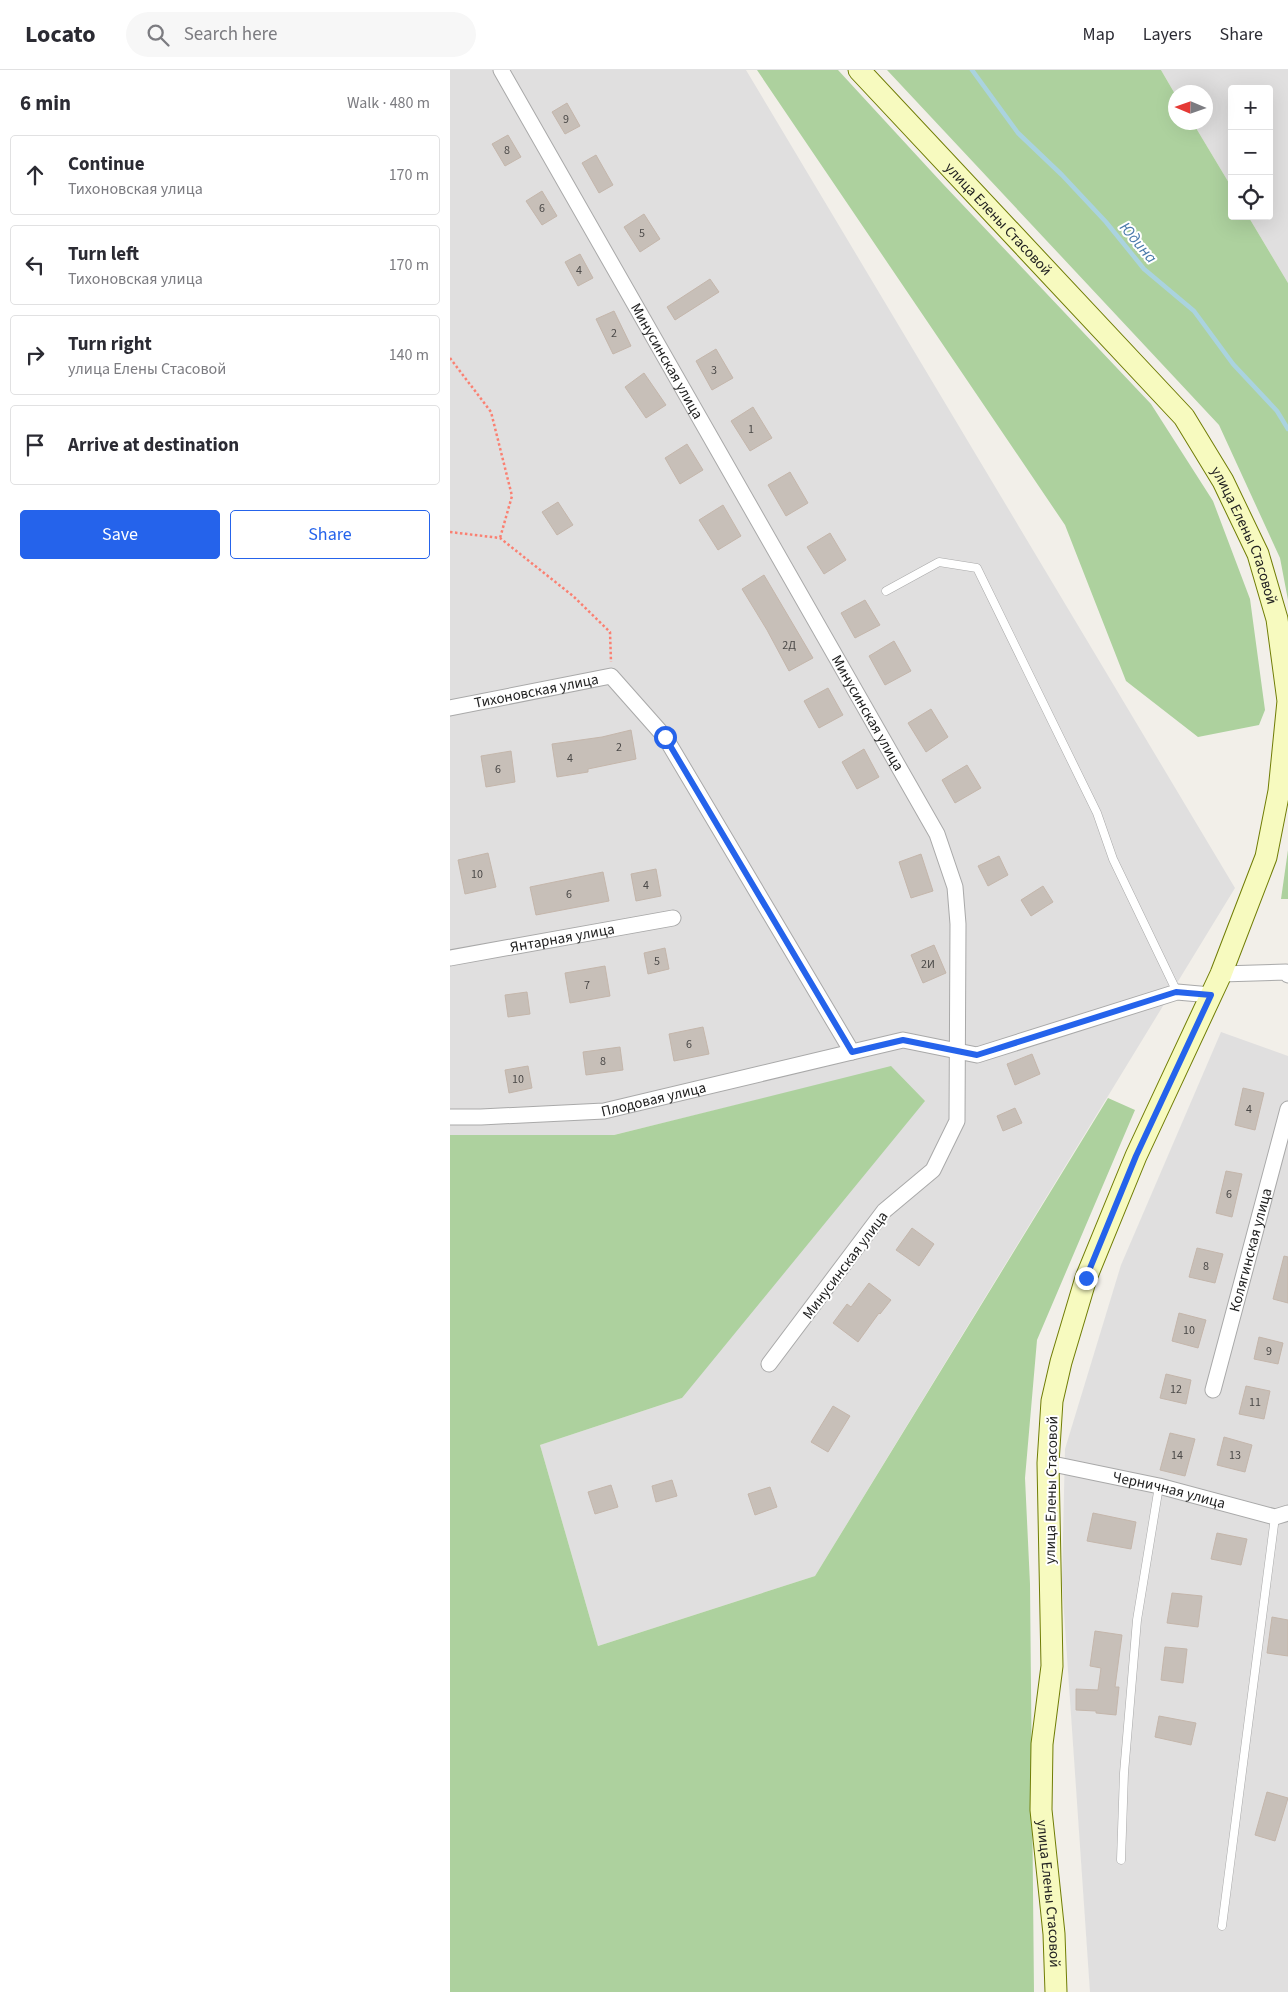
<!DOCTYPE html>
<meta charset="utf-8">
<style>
body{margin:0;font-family:"Source Sans 3",sans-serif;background:#f7f7f7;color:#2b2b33}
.controls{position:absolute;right:15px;top:15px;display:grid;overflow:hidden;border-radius:5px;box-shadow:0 5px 20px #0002}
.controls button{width:45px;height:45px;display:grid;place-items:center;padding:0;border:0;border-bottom:1px solid #e1e1e2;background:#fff;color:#2b2b33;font:25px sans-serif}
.compass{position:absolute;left:718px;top:15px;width:45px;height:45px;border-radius:50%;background:#fff;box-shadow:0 5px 20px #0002;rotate:272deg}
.stop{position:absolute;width:15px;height:15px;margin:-11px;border:4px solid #2563eb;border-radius:50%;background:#fff}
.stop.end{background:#2563eb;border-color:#fff;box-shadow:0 1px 5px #0008}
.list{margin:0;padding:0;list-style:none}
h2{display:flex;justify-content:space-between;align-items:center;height:65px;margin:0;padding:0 20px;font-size:21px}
h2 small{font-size:16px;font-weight:400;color:#7c7c81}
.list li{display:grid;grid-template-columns:32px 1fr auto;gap:15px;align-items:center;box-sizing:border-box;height:80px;margin:0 10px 10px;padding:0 10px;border:1px solid #e1e1e2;border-radius:5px}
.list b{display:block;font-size:19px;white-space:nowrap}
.list p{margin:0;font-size:16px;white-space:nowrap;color:#7c7c81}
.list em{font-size:16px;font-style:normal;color:#7c7c81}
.actions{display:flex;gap:10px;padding:15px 20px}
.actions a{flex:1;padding:11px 0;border:1px solid #2563eb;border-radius:5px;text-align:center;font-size:18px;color:#2563eb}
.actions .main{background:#2563eb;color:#fff}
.icon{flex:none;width:28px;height:28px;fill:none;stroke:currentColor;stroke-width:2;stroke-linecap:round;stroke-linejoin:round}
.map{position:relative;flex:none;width:838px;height:1922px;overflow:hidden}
header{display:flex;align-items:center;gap:30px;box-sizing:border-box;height:70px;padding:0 25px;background:#fff;border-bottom:1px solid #e1e1e2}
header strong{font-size:24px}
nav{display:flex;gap:28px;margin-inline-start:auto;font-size:18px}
.search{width:350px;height:45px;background:#f7f7f7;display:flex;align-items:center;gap:12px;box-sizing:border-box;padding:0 18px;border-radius:28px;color:#7c7c81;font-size:19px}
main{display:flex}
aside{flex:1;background:#fff}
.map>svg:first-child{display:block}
</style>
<header>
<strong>Locato</strong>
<div class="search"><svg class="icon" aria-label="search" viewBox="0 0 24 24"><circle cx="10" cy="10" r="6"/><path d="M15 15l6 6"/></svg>Search here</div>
<nav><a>Map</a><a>Layers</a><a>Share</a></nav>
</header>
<main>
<aside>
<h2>6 min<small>Walk · 480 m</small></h2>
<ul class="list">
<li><svg class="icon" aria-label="ahead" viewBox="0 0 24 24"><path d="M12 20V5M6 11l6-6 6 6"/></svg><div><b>Continue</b><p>Тихоновская улица</p></div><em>170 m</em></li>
<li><svg class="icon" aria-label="left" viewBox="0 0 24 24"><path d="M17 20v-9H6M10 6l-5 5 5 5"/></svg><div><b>Turn left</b><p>Тихоновская улица</p></div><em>170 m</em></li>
<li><svg class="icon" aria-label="right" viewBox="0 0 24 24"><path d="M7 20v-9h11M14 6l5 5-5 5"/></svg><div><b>Turn right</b><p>улица Елены Стасовой</p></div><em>140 m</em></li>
<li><svg class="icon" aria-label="arrive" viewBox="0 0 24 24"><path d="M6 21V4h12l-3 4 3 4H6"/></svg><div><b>Arrive at destination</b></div></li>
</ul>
<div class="actions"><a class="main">Save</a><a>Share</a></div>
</aside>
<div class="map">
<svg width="838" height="1922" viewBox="0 0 838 1922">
<rect width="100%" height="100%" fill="#f2efe9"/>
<!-- residential -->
<g fill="#e0dfdf">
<path d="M0 0H296L785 818 365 1506 148 1576 90 1375 232 1328 441 997 164 1065H0Z"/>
<path d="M711 0H838V213L798 146H819V19H782V118L743 53 756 52V22L725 24Z"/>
<path d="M771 962 838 986V1922H640L612 1513 615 1379 671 1195Z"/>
</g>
<!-- forest -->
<g fill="#add19e">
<path d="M307 0H388L493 114 701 334 763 431 800 529 815 640 809 655 748 667 676 611 615 455Z"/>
<path d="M437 0H711L725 24 726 52 743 53 782 118V146H798L838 213V530L830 488 769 355Z"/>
<path d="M838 780V829H831Z"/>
<path d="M441 996 475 1031 232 1328 90 1375 148 1576 365 1506 658 1028 685 1040 587 1270 575 1408 580 1514 584 1922H0V1065H164Z"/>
</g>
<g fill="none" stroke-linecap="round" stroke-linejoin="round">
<!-- stream -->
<path stroke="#aad3df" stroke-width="4.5" d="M522 0 568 63 612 105 656 152 694 199 744 241 783 294 827 341 838 359"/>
</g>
<!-- building -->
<g fill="#c7bfb8" stroke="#c4b6ab">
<path d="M117 33 130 56 115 64 102 42Z"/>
<path d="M58 65 71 87 55 96 42 74Z"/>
<path d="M146 85 163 115 149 123 132 93Z"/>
<path d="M92 121 107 146 92 155 76 131Z"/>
<path d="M194 144 210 169 190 182 174 157Z"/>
<path d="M130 184 143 208 128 216 115 192Z"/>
<path d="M260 209 269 222 225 250 217 237Z"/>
<path d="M164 241 181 276 163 284 146 249Z"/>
<path d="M266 279 283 308 262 320 246 291Z"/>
<path d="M194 303 216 335 196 348 175 317Z"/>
<path d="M303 337 322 368 300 381 281 351Z"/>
<path d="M237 374 253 400 230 414 215 388Z"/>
<path d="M340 402 358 433 336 446 318 415Z"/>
<path d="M108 432 123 455 107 465 92 442Z"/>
<path d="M273 435 291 466 268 480 249 450Z"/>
<path d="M380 463 396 490 374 504 357 477Z"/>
<path d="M314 505 363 588 339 601 317 560 292 519Z"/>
<path d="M415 530 430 555 405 568 391 543Z"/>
<path d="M444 571 461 601 435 615 419 586Z"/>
<path d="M378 618 393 645 369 658 354 631Z"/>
<path d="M481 639 498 667 476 682 458 653Z"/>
<path d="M181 660 186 689 138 699V702L107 707 102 674 152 667Z"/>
<path d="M414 679 429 707 407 719 392 692Z"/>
<path d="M61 681 65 712 36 717 31 686Z"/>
<path d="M517 695 531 718 505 733 492 710Z"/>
<path d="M38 783 46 817 15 824 8 790Z"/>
<path d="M471 784 483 821 461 828 449 792Z"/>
<path d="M549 786 558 805 538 816 528 796Z"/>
<path d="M206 799 211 826 186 831 181 804Z"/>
<path d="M153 802 159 831 86 845 80 817Z"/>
<path d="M593 816 603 832 581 846 571 830Z"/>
<path d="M484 875 496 903 473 913 461 885Z"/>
<path d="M215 878 219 899 198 904 194 883Z"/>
<path d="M155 896 160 926 120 933 115 903Z"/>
<path d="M77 922 80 944 58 947 55 925Z"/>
<path d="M253 957 259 984 224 991 219 964Z"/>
<path d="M170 977 173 1000 136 1005 133 982Z"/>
<path d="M582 984 590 1004 565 1015 557 994Z"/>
<path d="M78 996 82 1018 59 1023 55 1000Z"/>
<path d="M793 1018 814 1023 805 1060 785 1055Z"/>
<path d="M565 1038 572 1053 553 1061 547 1046Z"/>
<path d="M776 1101 792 1104 782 1147 766 1143Z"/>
<path d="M462 1158 484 1174 469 1196 446 1180Z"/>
<path d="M747 1178 773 1184 765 1213 739 1207Z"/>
<path d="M834 1186 838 1187V1233L823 1229Z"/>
<path d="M419 1213 441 1230 430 1244 429 1243 408 1272 383 1253 397 1234 401 1237Z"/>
<path d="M729 1243 756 1250 748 1278 722 1271Z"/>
<path d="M809 1267 833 1273 828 1294 804 1289Z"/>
<path d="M716 1304 741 1310 736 1334 710 1328Z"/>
<path d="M796 1316 820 1321 814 1349 789 1344Z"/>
<path d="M383 1336 400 1346 378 1382 361 1372Z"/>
<path d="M720 1363 745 1369 735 1406 710 1400Z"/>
<path d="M774 1367 802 1375 795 1402 767 1395Z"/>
<path d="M222 1410 227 1426 206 1432 202 1416Z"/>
<path d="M161 1415 168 1437 145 1444 138 1422Z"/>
<path d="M320 1417 327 1437 305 1445 298 1424Z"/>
<path d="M643 1443 686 1452 681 1479 637 1471Z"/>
<path d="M767 1463 797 1469 791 1495 761 1489Z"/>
<path d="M722 1523 752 1526 748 1557 717 1553Z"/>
<path d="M822 1547 838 1550V1586L817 1583Z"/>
<path d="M645 1561 672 1565 665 1617H669L666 1645 646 1643V1641L626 1640V1619L648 1620 651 1598 640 1596Z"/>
<path d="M715 1577 737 1579 733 1613 711 1610Z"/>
<path d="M709 1646 746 1653 741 1675 705 1667Z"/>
<path d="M817 1722 838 1728 825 1771 805 1765Z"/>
</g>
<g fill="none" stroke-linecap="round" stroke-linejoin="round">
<defs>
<g id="lane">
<path d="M436 521 489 492 527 498 647 743 663 789 727 922"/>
<path d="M671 1790 674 1703 687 1550 709 1416"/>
<path d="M772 1856 825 1447"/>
</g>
<g id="street">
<path id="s1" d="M51 0 487 764 505 817 508 854 507 1051 483 1100 434 1141 319 1294"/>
<path id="s2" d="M0 638 161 606 215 667 402 982 453 970 527 985 727 922 761 925"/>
<path id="s3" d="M0 888 223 848"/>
<path d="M771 904 836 902 838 905"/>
<path id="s4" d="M0 1047H31L154 1041 402 982"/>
<path id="s5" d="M763 1320 838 1039"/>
<path id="s6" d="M598 1393 709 1416 825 1447 838 1443"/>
</g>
<g id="secondary">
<path id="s7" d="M409 0 734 347 773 411 808 484 827 549 838 631 829 721 816 787 771 904 686 1086 636 1208 611 1292 602 1331 598 1393 602 1596 592 1674 591 1740 604 1864 606 1922"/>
</g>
</defs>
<!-- lane casing -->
<use href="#lane" stroke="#a9a9a9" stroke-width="9"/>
<!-- street casing -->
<use href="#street" stroke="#a9a9a9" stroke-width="17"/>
<!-- secondary casing -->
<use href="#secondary" stroke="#707d05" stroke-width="23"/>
<!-- path -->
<g stroke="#fa8072" stroke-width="2.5" stroke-dasharray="2.5 2.5" stroke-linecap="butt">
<path d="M0 288 41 342 62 426 50 468"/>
<path d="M0 462 50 468 123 526 160 562 161 592"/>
</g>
<!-- lane -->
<use href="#lane" stroke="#fff" stroke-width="8"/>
<!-- street -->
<use href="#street" stroke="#fff" stroke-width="15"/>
<!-- secondary -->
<use href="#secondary" stroke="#f7fabf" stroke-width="21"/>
</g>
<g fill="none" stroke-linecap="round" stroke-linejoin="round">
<!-- route -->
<path stroke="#2563eb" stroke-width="6" d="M215 667 402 982 453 970 527 985 726 922 761 925 686 1086 636 1208"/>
</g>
<g text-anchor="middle" stroke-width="4" stroke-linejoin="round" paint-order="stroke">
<!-- number labels -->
<g font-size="12" fill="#4b4948">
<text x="116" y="53">9</text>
<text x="57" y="84">8</text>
<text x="92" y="142">6</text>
<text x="192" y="167">5</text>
<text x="129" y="204">4</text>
<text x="164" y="267">2</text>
<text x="264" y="304">3</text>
<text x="301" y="363">1</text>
<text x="339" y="579">2Д</text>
<text x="169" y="681">2</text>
<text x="120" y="692">4</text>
<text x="48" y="703">6</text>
<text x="27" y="808">10</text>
<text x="196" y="819">4</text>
<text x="119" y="828">6</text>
<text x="207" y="895">5</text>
<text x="478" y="898">2И</text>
<text x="137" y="919">7</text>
<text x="239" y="978">6</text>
<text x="153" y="995">8</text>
<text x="68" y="1013">10</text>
<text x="799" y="1043">4</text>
<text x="779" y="1128">6</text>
<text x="756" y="1200">8</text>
<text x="739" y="1264">10</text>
<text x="819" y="1285">9</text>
<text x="726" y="1323">12</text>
<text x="805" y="1336">11</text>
<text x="727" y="1389">14</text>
<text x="785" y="1389">13</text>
</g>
<!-- street labels -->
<g font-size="15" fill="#222" stroke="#fff">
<text dy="5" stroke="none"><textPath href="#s7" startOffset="204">улица Елены Стасовой</textPath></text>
<text dy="5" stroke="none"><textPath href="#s1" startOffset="335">Минусинская улица</textPath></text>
<text dy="5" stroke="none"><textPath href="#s7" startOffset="609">улица Елены Стасовой</textPath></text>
<text dy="5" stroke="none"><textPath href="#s2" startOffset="88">Тихоновская улица</textPath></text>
<text dy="5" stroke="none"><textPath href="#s1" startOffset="740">Минусинская улица</textPath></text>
<text dy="5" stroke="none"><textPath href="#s3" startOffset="114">Янтарная улица</textPath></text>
<text dy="5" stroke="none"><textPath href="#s4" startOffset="205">Плодовая улица</textPath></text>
<text dy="5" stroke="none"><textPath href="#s5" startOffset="145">Колягинская улица</textPath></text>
<text transform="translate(395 1195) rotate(-53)" y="5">Минусинская улица</text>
<text transform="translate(601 1420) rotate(-89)" y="5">улица Елены Стасовой</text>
<text dy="5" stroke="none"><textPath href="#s6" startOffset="124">Черничная улица</textPath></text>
<text dy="5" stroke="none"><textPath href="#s7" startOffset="2019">улица Елены Стасовой</textPath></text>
</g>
<!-- water labels -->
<g font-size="16" font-style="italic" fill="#4a7aab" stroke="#fff">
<text transform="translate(689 172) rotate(50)" y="6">Юдина</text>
</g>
</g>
</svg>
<div class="controls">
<button>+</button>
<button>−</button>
<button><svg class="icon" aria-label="locate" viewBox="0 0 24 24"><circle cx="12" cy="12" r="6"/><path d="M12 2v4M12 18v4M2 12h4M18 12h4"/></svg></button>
</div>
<svg class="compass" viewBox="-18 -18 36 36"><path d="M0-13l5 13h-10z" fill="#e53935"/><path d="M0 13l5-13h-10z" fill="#7c7c81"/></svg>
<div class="stop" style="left:215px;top:667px"></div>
<div class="stop end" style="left:636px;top:1208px"></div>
</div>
</main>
